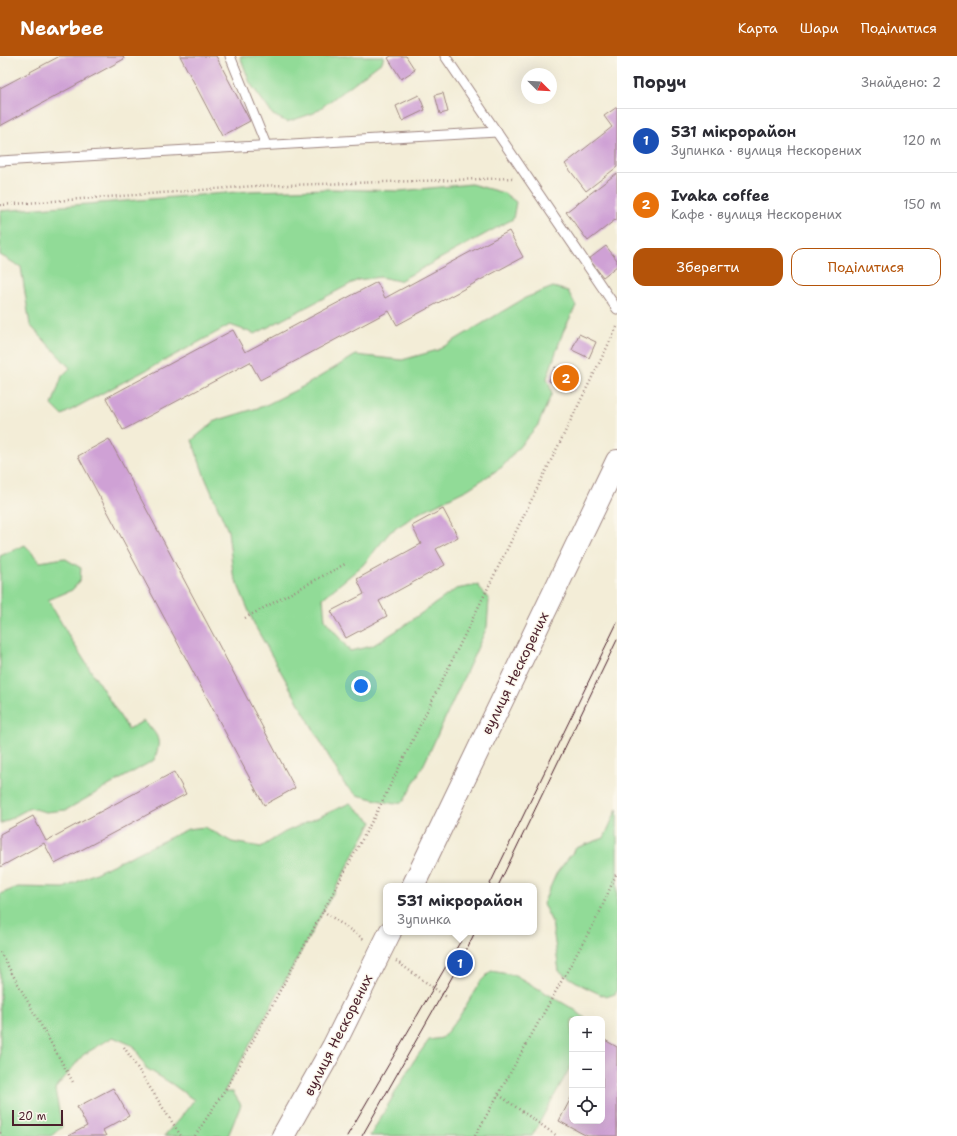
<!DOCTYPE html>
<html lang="uk">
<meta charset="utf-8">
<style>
body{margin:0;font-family:"Shantell Sans",sans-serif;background:#f7f7f7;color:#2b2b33}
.controls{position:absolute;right:12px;bottom:12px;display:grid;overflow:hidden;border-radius:8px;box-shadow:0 4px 16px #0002}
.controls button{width:36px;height:36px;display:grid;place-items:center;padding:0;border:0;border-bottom:1px solid #e1e1e2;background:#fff;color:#2b2b33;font:20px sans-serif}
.compass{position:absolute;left:521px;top:12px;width:36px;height:36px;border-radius:50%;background:#fff;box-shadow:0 4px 16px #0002;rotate:114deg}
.scale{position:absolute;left:12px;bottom:10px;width:51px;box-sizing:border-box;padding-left:4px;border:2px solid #4a1f2b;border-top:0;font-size:11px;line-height:14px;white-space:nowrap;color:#4a1f2b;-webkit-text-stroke:3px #fbf7ec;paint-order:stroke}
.you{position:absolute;left:361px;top:630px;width:14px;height:14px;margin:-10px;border:3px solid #fff;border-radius:50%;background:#1a73e8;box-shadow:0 0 0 6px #1a73e833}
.badge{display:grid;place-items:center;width:26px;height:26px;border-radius:50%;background:#b45309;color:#fff;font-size:13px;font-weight:700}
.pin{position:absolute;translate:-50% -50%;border:2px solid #fff;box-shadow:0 1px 4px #0006}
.popup{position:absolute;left:383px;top:827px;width:154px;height:52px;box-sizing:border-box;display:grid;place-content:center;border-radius:8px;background:#fff;filter:drop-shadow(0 1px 3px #0005);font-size:13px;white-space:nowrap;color:#7c7c81}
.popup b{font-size:15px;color:#2b2b33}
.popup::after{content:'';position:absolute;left:50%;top:100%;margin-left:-8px;border:8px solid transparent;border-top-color:#fff}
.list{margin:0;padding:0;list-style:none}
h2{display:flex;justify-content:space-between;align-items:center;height:52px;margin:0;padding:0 16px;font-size:17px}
h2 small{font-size:13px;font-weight:400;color:#7c7c81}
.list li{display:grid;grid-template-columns:26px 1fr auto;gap:12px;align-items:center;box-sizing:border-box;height:64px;padding:0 16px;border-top:1px solid #e1e1e2}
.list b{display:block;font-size:15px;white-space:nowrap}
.list p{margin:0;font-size:13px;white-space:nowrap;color:#7c7c81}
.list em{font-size:13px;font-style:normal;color:#7c7c81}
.actions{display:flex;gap:8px;padding:12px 16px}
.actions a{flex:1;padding:9px 0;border:1px solid #b45309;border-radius:12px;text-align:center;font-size:14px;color:#b45309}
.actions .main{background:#b45309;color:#fff}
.icon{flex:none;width:22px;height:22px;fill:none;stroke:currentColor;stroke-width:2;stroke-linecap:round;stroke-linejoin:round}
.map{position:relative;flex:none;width:617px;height:1080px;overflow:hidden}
header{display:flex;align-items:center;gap:24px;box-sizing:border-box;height:56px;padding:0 20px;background:#b45309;color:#fff}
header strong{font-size:19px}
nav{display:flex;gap:22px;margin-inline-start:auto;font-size:14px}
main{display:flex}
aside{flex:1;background:#fff}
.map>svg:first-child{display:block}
</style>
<header>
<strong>Nearbee</strong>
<nav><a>Карта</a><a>Шари</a><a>Поділитися</a></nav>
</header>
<main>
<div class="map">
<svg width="617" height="1080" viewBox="0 0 617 1080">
<rect width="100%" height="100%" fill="#fbf7ec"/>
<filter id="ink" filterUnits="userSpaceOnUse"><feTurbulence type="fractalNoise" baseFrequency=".025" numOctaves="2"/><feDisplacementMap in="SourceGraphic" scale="8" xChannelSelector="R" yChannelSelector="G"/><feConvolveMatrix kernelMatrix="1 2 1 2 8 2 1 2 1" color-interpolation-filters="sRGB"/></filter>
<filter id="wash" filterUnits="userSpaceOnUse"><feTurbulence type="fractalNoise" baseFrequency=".012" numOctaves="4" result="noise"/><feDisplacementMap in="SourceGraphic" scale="16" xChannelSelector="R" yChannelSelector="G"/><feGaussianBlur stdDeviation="0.9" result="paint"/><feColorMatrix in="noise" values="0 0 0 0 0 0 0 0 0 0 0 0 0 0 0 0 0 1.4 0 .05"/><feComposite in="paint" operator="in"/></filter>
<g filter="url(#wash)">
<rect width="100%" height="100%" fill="#f3edd7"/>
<!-- green -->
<g fill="#91db97" stroke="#6e7d61">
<path d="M240 0H384L382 6 314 57 287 66 273 59 250 27Z"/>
<path d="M471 128 504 137 516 146 513 163 399 225 380 221 358 224 255 278 230 269C175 300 118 328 62 359L52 349 62 320 70 312 30 269 21 211 0 199V155L250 135 330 133 400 135Z"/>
<path d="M553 231 568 235 576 250 563 276 547 322 552 337 538 369 502 411 468 433 419 457 390 476 363 509 323 542 325 564 350 595 372 590 396 575 456 533 478 529 489 544 487 571 425 706 404 745 394 748 357 739 345 729 255 570 233 517 228 475 204 419 192 384 215 365 264 350 306 329 356 299 402 304 438 294 525 242Z"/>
<path d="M25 489 40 506 64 502 81 512 80 525 72 534 48 544 72 585 128 673 144 665C159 680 162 684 154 704L66 754 46 756 30 752 0 768V500Z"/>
<path d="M350 747 372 766 224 1036H233L241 1049 228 1080H164L180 1062 194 1044 172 1028 146 1012 134 990 113 981 83 999 55 1033 62 1071 51 1080H0V838L18 831 64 832 188 773 205 771 232 786 261 791 285 776Z"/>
<path d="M617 753V935L615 938 606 941 583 930 559 915 552 866 543 848 556 818 576 792 604 782Z"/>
<path d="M491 915 515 919 575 954 586 963H572V1008L532 1080H370L413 1006 429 984 442 982 459 961 480 926Z"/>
</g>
<g id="blocks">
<!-- building -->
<g fill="#cfa1d5">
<path d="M60 0H123L124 3 0 70V32Z"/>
<path d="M180 0H216L250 65 222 80Z"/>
<path d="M391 0H406L415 14 401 23 388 2Z"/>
<path d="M443 37 448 56 440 58 435 39Z"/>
<path d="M419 39 425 54 402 65 396 50Z"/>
<path d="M617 51V111L586 135 565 108 612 71 604 60Z"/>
<path d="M617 117V166L615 164 588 185 566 156Z"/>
<path d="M509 175 523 201 397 269 389 255 260 324 250 306 123 374 106 342 233 274 245 296 377 226 385 242Z"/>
<path d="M606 190 617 204V210L603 221 589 203Z"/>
<path d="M579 278 596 286 589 302 572 294Z"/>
<path d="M555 311 580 322 573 335 549 325Z"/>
<path d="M109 383 295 732 264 749 78 400Z"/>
<path d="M443 453 458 481 436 493 445 509 379 545 387 560 346 582 331 555 364 538 357 523 421 488 412 470Z"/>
<path d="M174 716 186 738 55 808 44 787 0 811V778L33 760 46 785Z"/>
<path d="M603 983 617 991V1080H587L559 1065 572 1040V1065H602Z"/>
<path d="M113 1032 129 1060 103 1074 106 1080H68L87 1070 77 1051Z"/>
</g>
</g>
</g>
<g filter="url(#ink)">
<use href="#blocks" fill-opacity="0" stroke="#9e8681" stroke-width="1"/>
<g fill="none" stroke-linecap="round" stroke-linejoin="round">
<defs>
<g id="lane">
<path d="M230 0 266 89"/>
<path d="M445 0 617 253"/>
<path d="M0 105 497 76"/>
</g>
<g id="secondary">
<path d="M413 830 617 405"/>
<path d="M283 1080 333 991 390 876"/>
</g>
</defs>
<!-- lane casing -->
<use href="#lane" stroke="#9e8681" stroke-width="11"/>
<!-- secondary casing -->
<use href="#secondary" stroke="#9e8681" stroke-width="24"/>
<!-- path -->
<g stroke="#9e8681" stroke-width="2.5" stroke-dasharray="1 3" stroke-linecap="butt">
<path d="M0 149 255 130 513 122"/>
<path d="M245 562 345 508"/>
<path d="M323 855 365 884"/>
<path d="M0 896 74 1028"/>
<path d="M396 905 448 942"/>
<path d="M124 991 181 1080"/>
<path d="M499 1039 557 1080"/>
<path d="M0 1077 3 1075"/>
<path d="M195 1080 232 1023 378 754 617 271"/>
<path d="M475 1080 599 858 617 816"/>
</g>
<!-- lane -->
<use href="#lane" stroke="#fff" stroke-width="9"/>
<!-- secondary -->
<use href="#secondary" stroke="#fff" stroke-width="22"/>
<!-- tram -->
<g stroke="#4a1f2b" stroke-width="1">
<path d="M489 830 617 567"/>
<path d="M498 830 617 584"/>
<path d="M347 1080 466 876"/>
<path d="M362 1080 460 907 475 876"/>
</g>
</g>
</g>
<g text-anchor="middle" stroke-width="3" stroke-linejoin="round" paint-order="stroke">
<!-- street labels -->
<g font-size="14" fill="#4a1f2b" stroke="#fbf7ec">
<text transform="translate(515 617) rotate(-64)" y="5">вулиця Нескорених</text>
<text transform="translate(338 979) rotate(-63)" y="5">вулиця Нескорених</text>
</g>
</g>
</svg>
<div class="controls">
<button>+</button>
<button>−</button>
<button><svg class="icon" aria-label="locate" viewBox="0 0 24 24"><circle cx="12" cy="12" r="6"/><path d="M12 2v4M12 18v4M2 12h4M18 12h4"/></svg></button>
</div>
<svg class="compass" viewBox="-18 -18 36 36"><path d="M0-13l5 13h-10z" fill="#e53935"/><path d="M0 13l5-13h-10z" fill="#7c7c81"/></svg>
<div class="scale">20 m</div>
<div class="you"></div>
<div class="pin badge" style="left:460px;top:907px;background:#1a4fb4">1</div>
<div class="popup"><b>531 мікрорайон</b>Зупинка</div>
<div class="pin badge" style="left:566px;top:322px;background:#e8710a">2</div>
</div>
<aside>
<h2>Поруч<small>Знайдено: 2</small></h2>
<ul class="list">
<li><span class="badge" style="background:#1a4fb4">1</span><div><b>531 мікрорайон</b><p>Зупинка · вулиця Нескорених</p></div><em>120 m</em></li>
<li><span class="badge" style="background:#e8710a">2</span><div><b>Ivaka coffee</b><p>Кафе · вулиця Нескорених</p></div><em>150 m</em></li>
</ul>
<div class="actions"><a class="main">Зберегти</a><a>Поділитися</a></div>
</aside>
</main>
